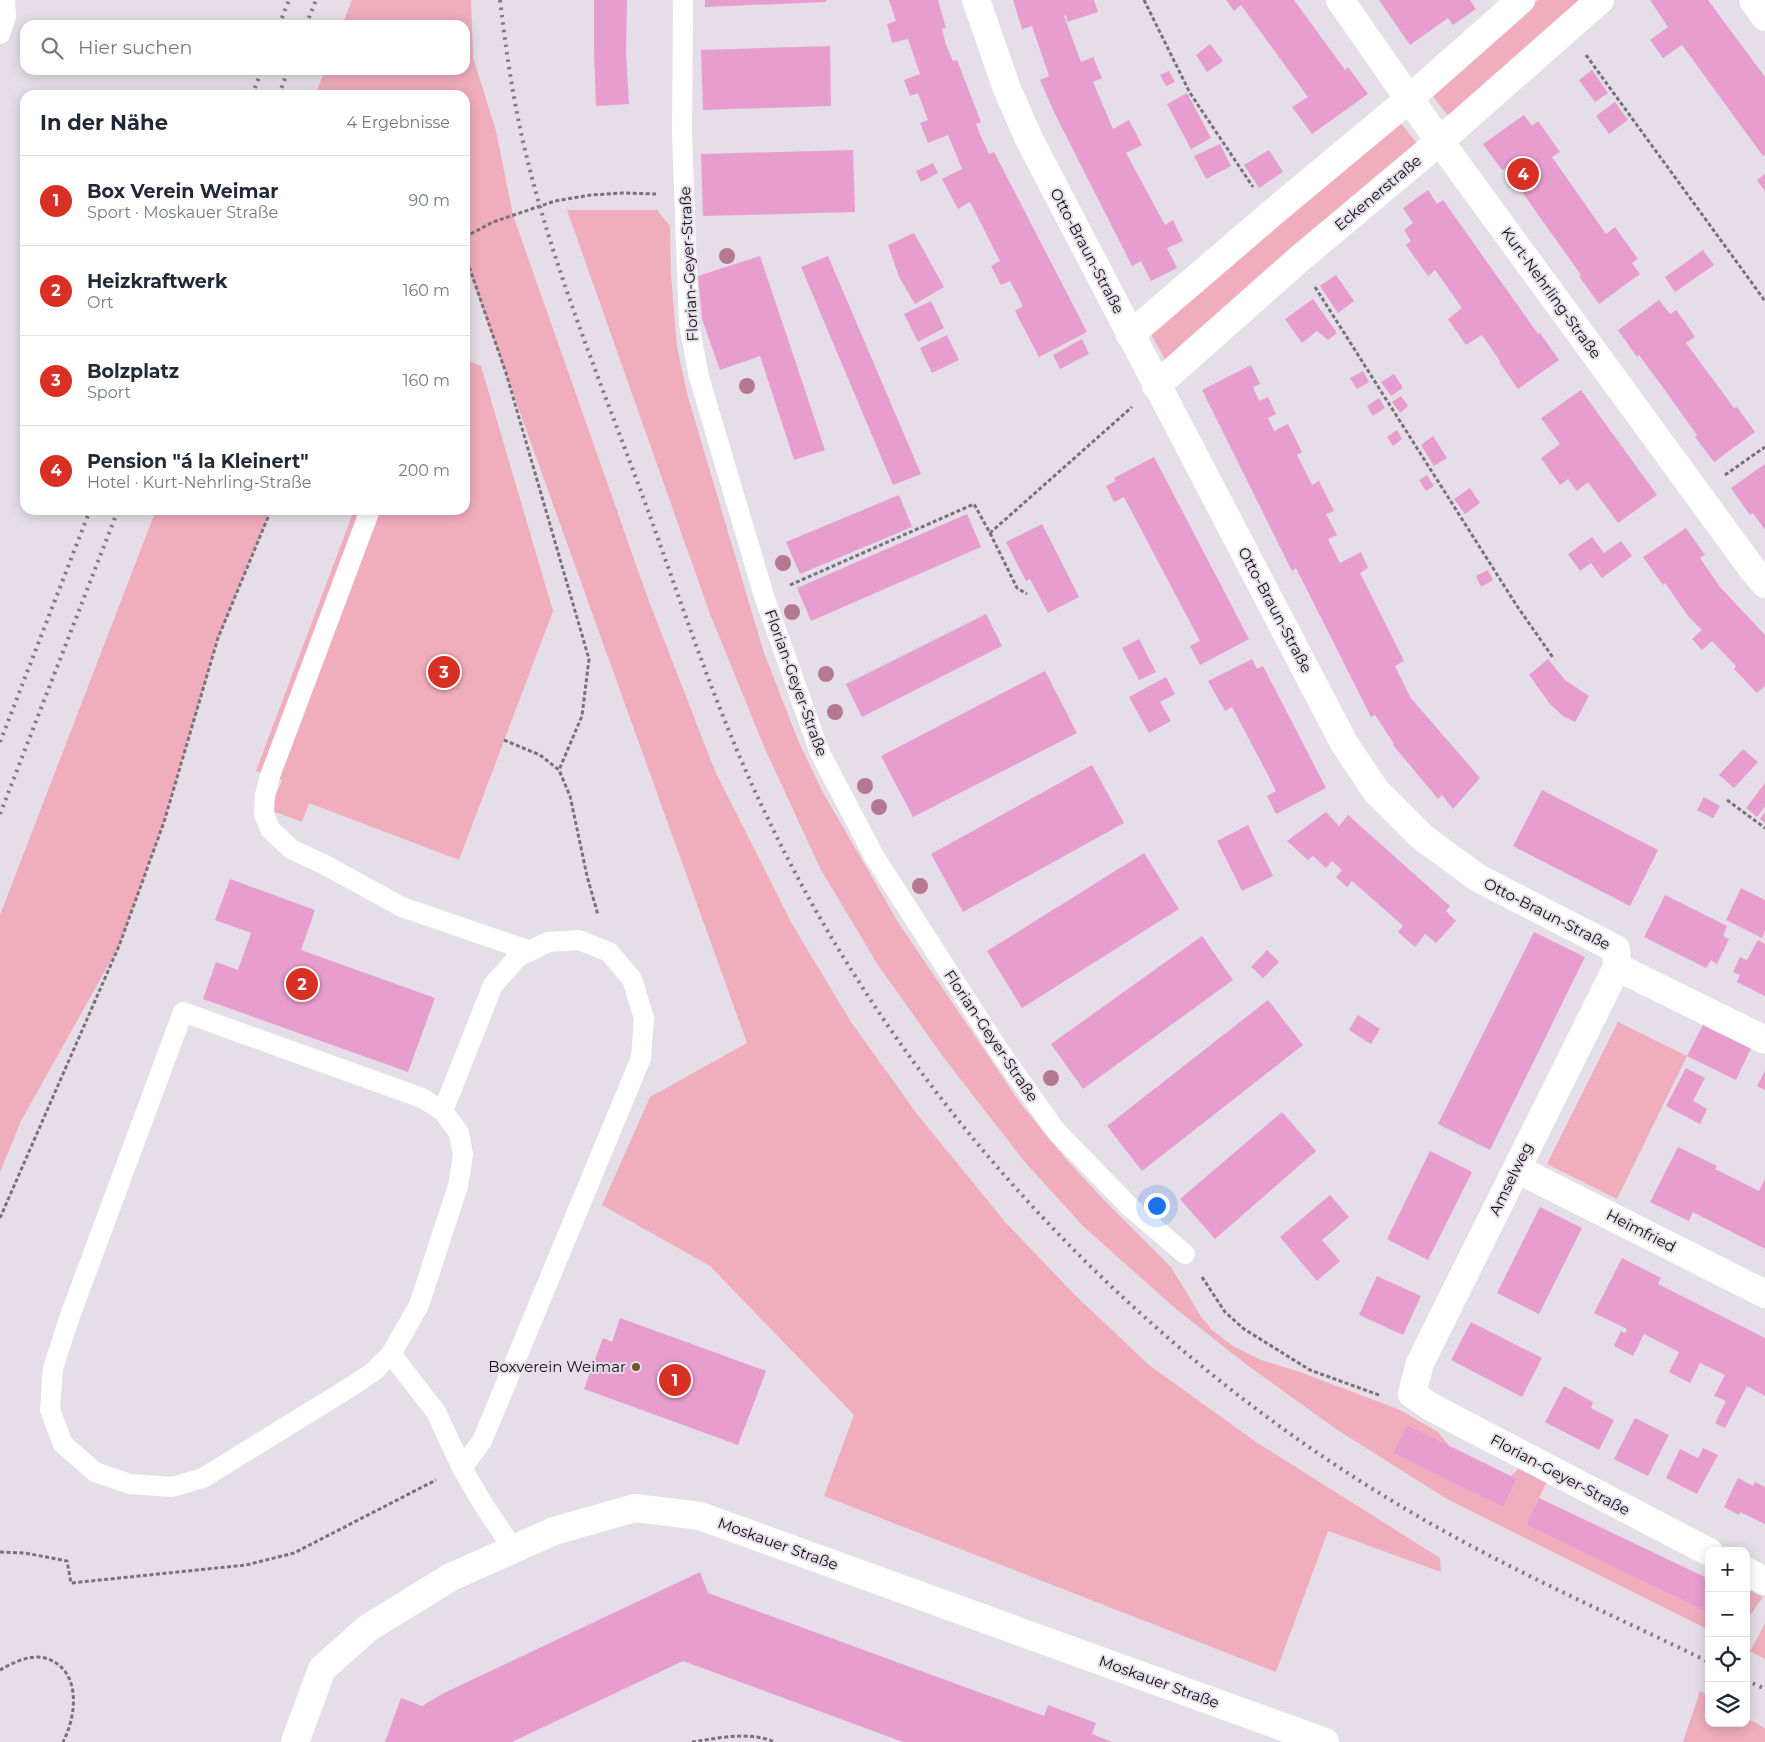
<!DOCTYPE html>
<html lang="de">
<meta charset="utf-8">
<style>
body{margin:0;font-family:Montserrat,sans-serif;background:#f2f2f3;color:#1f2937}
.controls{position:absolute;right:15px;bottom:15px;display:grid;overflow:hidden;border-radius:10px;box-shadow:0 2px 12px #0003}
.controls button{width:45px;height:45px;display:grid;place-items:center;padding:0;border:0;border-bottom:1px solid #e0e1e3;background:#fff;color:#1f2937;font:25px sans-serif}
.you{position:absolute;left:1156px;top:1205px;width:18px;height:18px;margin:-12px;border:4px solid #fff;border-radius:50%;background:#1a73e8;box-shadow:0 0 0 8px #1a73e833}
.badge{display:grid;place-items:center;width:32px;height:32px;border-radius:50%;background:#d93025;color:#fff;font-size:16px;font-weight:700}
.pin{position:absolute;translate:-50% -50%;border:2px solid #fff;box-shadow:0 1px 5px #0006}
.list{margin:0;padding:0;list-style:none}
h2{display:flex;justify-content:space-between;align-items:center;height:65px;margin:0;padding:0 20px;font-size:21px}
h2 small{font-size:16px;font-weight:400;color:#747a83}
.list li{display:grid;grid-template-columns:32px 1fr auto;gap:15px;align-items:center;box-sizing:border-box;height:90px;padding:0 20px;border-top:1px solid #e0e1e3}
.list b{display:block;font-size:19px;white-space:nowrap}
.list p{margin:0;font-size:16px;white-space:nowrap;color:#747a83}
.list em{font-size:16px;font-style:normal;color:#747a83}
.icon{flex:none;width:28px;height:28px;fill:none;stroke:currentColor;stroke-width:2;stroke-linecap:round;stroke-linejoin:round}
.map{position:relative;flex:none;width:1765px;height:1742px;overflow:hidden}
.search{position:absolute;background:#fff;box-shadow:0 2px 12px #0003;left:20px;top:20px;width:450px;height:55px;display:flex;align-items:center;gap:12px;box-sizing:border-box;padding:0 18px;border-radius:15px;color:#747a83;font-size:19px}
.panel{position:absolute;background:#fff;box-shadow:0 2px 12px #0003;left:20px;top:90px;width:450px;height:425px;border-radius:15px}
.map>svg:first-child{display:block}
</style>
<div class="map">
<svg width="1765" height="1742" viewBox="0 0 1765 1742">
<rect width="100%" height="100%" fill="#e5dee8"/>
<!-- green -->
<g fill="#f0adbc">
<path d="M352 0H471L473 57 496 131 513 215 647 596 715 771 792 924 851 1022 917 1114 1006 1223 1075 1295 1149 1365 1256 1442 1440 1558 1441 1572 1328 1531 1276 1672 824 1496 854 1415 710 1266 602 1205 650 1097 747 1043 469 271 465 255V95H315L325 70H465V25H342Z"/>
<path d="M1538 0H1584L1450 118 1431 94Z"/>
<path d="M1398 120 1419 146 1167 363 1151 334Z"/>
<path d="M567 210H657L670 226 671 275 677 347 688 397 764 653 798 740 822 791 898 922 1020 1103 1065 1158 1103 1199 1171 1267 1200 1315 1212 1330 1233 1346 1261 1360 1300 1372 1400 1410 1438 1432 1450 1447 1407 1425 1393 1453 1503 1507 1517 1480 1511 1476 1520 1467 1547 1481 1526 1525 1709 1613V1630L1447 1499 1336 1429 1247 1365 1176 1309 1083 1226 1024 1161 944 1058 878 965 821 870 765 749 710 614Z"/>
<path d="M465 359 481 366 553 611 459 860 309 803 302 822 270 810 282 780 256 771 354 510H465Z"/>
<path d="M156 510H271L218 638 164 822 119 946 21 1121 0 1172V915Z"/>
<path d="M1618 1022 1687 1056 1617 1199 1547 1164Z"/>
<path d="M1751 1591 1763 1597 1746 1621V1600Z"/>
<path d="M1765 1623V1659L1746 1649V1648L1751 1650Z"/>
<path d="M1700 1691 1709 1696V1723H1746V1718L1765 1728V1742H1683Z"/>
</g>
<!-- building -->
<g fill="#e79dce">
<path d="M594 0H627L626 53 629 104 596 106 594 52Z"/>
<path d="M705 0H826V2L705 7Z"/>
<path d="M889 0H938L946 28 942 29 946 45 953 61 957 60 981 122 976 124 982 139 989 154 994 152 1087 332 1039 357 1015 311 1023 306 1010 281 1001 285 991 266 1000 261 970 202 958 209 942 179 962 169 948 135 928 143 920 123 928 120 918 93 910 96 904 80 920 74 908 39 892 43 887 24 896 21Z"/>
<path d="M1013 0H1094L1098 12 1067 22 1066 15 1064 16 1081 62 1093 57 1102 78 1093 82 1113 129 1129 120 1142 145 1126 153 1165 225 1173 220 1183 241 1167 248 1177 268 1151 281 1141 261 1132 266 1055 114 1040 80 1049 76 1032 26 1022 29Z"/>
<path d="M1226 0H1294L1345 70 1348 67 1368 94 1312 134 1292 107 1308 97 1241 5 1234 11Z"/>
<path d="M1379 0H1470L1476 9 1453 25 1448 18 1410 45Z"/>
<path d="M1650 0H1708L1765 77V154L1763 156 1682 45 1663 58 1650 40 1668 27Z"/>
<path d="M1210 44 1223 61 1207 72 1196 55Z"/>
<path d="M830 46 831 106 703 110 701 50Z"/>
<path d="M1592 70 1608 93 1595 102 1579 80Z"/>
<path d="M1169 71 1175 82 1166 86 1160 75Z"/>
<path d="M1187 93 1211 138 1191 149 1167 104Z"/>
<path d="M1615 102 1628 120 1609 134 1596 116Z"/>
<path d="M1524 115 1532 126 1538 121 1560 152 1552 157 1606 234 1615 227 1638 259 1632 263 1640 274 1599 304 1579 276 1581 275 1505 168 1502 170 1483 144Z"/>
<path d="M1220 144 1231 166 1206 179 1194 156Z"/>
<path d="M853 150 855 212 703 216 701 154Z"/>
<path d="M1269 150 1283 172 1259 188 1244 165Z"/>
<path d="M933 163 938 173 921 182 916 171Z"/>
<path d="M1765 174V191L1757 180Z"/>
<path d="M1428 190 1437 204 1443 200 1538 334 1540 333 1559 360 1518 389 1499 362 1500 361 1482 335 1466 345 1448 319 1462 308 1435 270 1428 276 1406 245 1411 241 1404 230 1413 223 1403 208Z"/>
<path d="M914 233 944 287 915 304 899 277 888 245Z"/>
<path d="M1703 250 1714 265 1675 292 1665 277Z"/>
<path d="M760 256 825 450 794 460 760 356 720 370 702 319 698 276Z"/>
<path d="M828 256 921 474 893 485 801 267Z"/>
<path d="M1336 275 1354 301 1338 313 1320 286Z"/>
<path d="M1313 299 1337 333 1328 340 1317 331 1302 343 1285 319Z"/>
<path d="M1659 300 1670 314 1676 310 1685 322 1695 337 1686 343 1734 408 1737 407 1755 432 1714 462 1695 437 1697 435 1659 382 1639 355 1637 357 1618 330Z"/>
<path d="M931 301 944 328 918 342 904 314Z"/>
<path d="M947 335 959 360 932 373 920 348Z"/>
<path d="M1082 339 1089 354 1060 369 1053 355Z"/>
<path d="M1251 365 1260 384 1253 387 1259 401 1268 397 1276 414 1268 418 1274 431 1288 424 1302 452 1297 455 1312 485 1319 481 1334 511 1326 514 1337 535 1328 539 1340 563 1361 552 1368 568 1360 573 1404 661 1395 666 1410 697 1480 778 1453 809 1442 795 1438 799 1393 745 1394 744 1375 715 1371 717 1296 568 1292 571 1202 390Z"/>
<path d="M1363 371 1369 382 1357 389 1350 378Z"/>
<path d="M1394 374 1403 388 1391 396 1381 382Z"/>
<path d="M1581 390 1657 495 1618 523 1588 482 1577 491 1568 479 1560 485 1541 458 1560 444 1541 418Z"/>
<path d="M1401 396 1408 406 1400 413 1392 402Z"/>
<path d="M1379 398 1385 408 1373 416 1367 406Z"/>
<path d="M1397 430 1402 439 1393 446 1387 437Z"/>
<path d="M1433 436 1447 458 1434 466 1421 445Z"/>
<path d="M1154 457 1249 639 1200 665 1190 646 1200 641 1163 571 1124 497 1114 502 1106 486 1116 481 1114 478Z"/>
<path d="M1765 464V530L1753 513 1750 515 1731 488Z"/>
<path d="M1427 475 1434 486 1426 491 1419 480Z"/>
<path d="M1470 488 1480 503 1465 514 1454 499Z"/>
<path d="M899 495 912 527 800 574 786 542Z"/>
<path d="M967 514 981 547 811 621 797 588Z"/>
<path d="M1042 524 1079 597 1048 613 1030 579 1026 581 1006 542Z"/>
<path d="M1686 528 1705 555 1700 558 1720 587 1765 635V686L1757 693 1734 669 1736 666 1712 641 1702 650 1692 639 1702 630 1688 616 1665 583 1663 585 1643 557Z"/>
<path d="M1592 537 1604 553 1621 541 1632 556 1602 578 1591 563 1580 571 1568 554Z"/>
<path d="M1488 570 1493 580 1481 587 1476 576Z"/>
<path d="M986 614 1002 646 862 717 846 684Z"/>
<path d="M1139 639 1156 672 1139 680 1122 648Z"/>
<path d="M1252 659 1257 669 1263 666 1326 788 1276 814 1267 796 1276 791 1269 777 1232 707 1225 711 1208 681Z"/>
<path d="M1548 659 1565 680 1589 696 1575 722 1563 716 1550 704 1529 675Z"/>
<path d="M1045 671 1077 733 913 817 881 756Z"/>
<path d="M1166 677 1175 694 1160 702 1171 721 1149 733 1129 697Z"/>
<path d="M1743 749 1758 762 1734 788 1719 775Z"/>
<path d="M1092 765 1124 823 963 912 931 854Z"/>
<path d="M1765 783V806L1757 817 1746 808Z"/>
<path d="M1542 790 1658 850 1630 906 1513 846Z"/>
<path d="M1704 797 1720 806 1713 818 1697 810Z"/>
<path d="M1326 812 1339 826 1348 815 1450 906 1446 911 1456 921 1436 943 1425 934 1415 947 1398 932 1403 926 1392 916 1352 881 1347 887 1336 877 1342 870 1332 861 1326 868 1313 856 1308 860 1287 841Z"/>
<path d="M1765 812V823L1760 819Z"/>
<path d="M1248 825 1273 876 1242 891 1217 841Z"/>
<path d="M1144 853 1179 909 1022 1008 987 951Z"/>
<path d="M230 879 315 910 301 950 435 998 408 1072 203 999 216 962 238 970 251 933 215 920Z"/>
<path d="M1741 888 1765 900V930L1762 938 1726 920Z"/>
<path d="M1665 895 1727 926 1723 936 1729 939 1717 964 1711 960 1706 968 1644 937Z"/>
<path d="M1534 932 1585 957 1490 1150 1438 1124Z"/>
<path d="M1202 936 1233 980 1083 1089 1051 1044Z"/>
<path d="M1758 940 1765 944V996L1737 982 1740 975 1733 972 1740 957 1747 960Z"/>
<path d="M1267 950 1279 962 1263 978 1251 967Z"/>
<path d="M1268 1000 1303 1045 1142 1171 1107 1126Z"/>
<path d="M1358 1015 1380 1029 1371 1044 1349 1030Z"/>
<path d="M1704 1023 1752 1046 1736 1080 1687 1056Z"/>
<path d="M1686 1068 1705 1078 1693 1101 1707 1109 1700 1124 1666 1106Z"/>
<path d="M1765 1071V1090L1757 1086Z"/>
<path d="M1282 1112 1316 1151 1215 1239 1180 1199Z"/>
<path d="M1678 1147 1717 1166 1715 1169 1759 1191 1765 1179V1249L1693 1212 1689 1221 1650 1202Z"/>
<path d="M1430 1151 1472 1172 1428 1260 1387 1239Z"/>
<path d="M1330 1195 1349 1217 1322 1240 1340 1261 1317 1281 1280 1237Z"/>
<path d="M1540 1207 1582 1228 1539 1314 1497 1293Z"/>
<path d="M1622 1258 1661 1278 1658 1284 1765 1338V1396L1747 1386 1725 1428 1715 1423 1726 1401 1714 1396 1725 1375 1700 1363 1690 1383 1669 1372 1679 1352 1644 1334 1633 1356 1614 1346 1621 1331 1625 1333 1627 1329 1594 1313Z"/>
<path d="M1377 1276 1421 1296 1403 1335 1359 1315Z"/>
<path d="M620 1318 766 1371 738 1445 584 1389 603 1338 612 1342Z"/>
<path d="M1471 1322 1542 1358 1522 1397 1451 1360Z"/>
<path d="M1564 1386 1593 1402 1591 1408 1614 1420 1599 1450 1545 1422Z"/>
<path d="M1635 1418 1669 1435 1648 1476 1614 1459Z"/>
<path d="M1407 1425 1517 1479 1503 1507 1393 1453Z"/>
<path d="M1703 1448 1718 1455 1697 1494 1666 1478 1680 1449 1698 1458Z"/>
<path d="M1738 1478 1753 1486 1755 1482 1765 1487V1524L1740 1512 1739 1515 1724 1507Z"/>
<path d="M1539 1498 1709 1579V1613L1526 1525Z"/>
<path d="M700 1572 708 1593 1044 1716 1048 1705 1096 1723 1092 1734 1112 1742H903L683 1661 512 1742H385L401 1698 422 1706 442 1694Z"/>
</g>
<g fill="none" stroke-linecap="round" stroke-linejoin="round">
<!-- path -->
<g stroke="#777279" stroke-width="3" stroke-dasharray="4 2.5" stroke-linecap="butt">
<path d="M1144 0 1190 93 1253 187"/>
<path d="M1586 55 1765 301"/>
<path d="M465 237 493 222 555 201 591 195 623 193 656 194"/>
<path d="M465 255 506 373 589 659 582 716 559 770"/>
<path d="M1315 287 1517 606 1554 659"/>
<path d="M1725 475 1765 447"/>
<path d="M990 533 1017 588 1027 594"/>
<path d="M790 585 974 504 990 533 1132 407"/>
<path d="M504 740 540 755 559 770 570 796 587 876 598 915"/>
<path d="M1727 800 1765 828"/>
<path d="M0 1218 119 946 164 822 218 638 271 510"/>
<path d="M1202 1277 1225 1312 1244 1329 1310 1370 1379 1395"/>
<path d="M0 1552 25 1553 67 1561 71 1583 246 1565 294 1553 436 1480"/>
<path d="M0 1670C12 1663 30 1654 45 1658 82 1669 77 1715 63 1742"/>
<path d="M692 1742C719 1738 749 1731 775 1742"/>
</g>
<!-- lane -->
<g stroke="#fff" stroke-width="20">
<path d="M683 0 682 135 689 324 699 377 764 596 820 753 874 856 998 1049 1056 1131 1131 1208 1185 1254"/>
<path d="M0 34 6 16 5 0"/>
<path d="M370 510 270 776 265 795 264 814 270 829 291 849 323 864 402 907 530 951"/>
<path d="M183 1012 422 1098 443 1111 459 1133 463 1155 458 1186 419 1305 391 1354 373 1372 352 1386 203 1478 172 1487 130 1484 95 1472 63 1444 50 1410 53 1368 70 1316Z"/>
<path d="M443 1111 493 985 518 957 548 942 579 940 609 952 632 979 644 1018 641 1058 482 1441 462 1468"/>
<path d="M391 1354 436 1412 462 1468 483 1504 513 1549"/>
</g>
<!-- street -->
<g stroke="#fff" stroke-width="28">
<path d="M976 0 1007 89 1030 141 1344 743 1376 791 1422 837 1478 878 1616 949 1617 967"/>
<path d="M1340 0 1409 99 1753 570 1765 584"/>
<path d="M1753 0 1765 17"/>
<path d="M1130 335 1271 214 1409 99 1521 0"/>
<path d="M1156 386 1298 260 1440 141 1600 0"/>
<path d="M1617 967 1420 1363 1412 1394 1431 1407 1709 1552"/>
<path d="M1617 967 1765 1040"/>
<path d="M1517 1169 1765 1294"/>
<path d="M1746 1571 1765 1581"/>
<path d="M295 1742 322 1669 368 1628 451 1577 554 1531 635 1508 700 1516 1325 1742"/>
</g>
<!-- rail -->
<g stroke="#817c83" stroke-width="4" stroke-dasharray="2.5 5" stroke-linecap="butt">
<path d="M500 0C506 50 513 100 525 150 554 272 604 390 647 508 685 613 720 721 769 821 906 1106 1137 1351 1409 1511 1505 1568 1608 1613 1709 1662"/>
<path d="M279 25 289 0"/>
<path d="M306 25 316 0"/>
<path d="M252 95 262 70"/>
<path d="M279 95 288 70"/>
<path d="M0 742 90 510"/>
<path d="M0 814 118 510"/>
<path d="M1746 1680 1765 1689"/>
</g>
</g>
<!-- trees -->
<g fill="#b47991">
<circle cx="727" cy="256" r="8"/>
<circle cx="747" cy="386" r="8"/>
<circle cx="783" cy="563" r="8"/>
<circle cx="792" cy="612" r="8"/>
<circle cx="826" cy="674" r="8"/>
<circle cx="835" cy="712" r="8"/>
<circle cx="865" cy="786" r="8"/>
<circle cx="879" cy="807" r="8"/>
<circle cx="920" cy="886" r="8"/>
<circle cx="1051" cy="1078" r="8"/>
</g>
<!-- markers -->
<circle fill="#74582b" stroke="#e5dee8" stroke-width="2" cx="636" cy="1367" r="5"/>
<g text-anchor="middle" stroke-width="4" stroke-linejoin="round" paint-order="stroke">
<!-- street labels -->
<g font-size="15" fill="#120f13" stroke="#e5dee8">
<text transform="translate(1378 193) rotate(-40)" y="5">Eckenerstraße</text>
<text transform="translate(1087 251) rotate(62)" y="5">Otto-Braun-Straße</text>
<text transform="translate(689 264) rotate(-93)" y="5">Florian-Geyer-Straße</text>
<text transform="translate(1551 293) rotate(54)" y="5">Kurt-Nehrling-Straße</text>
<text transform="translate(1275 610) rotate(62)" y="5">Otto-Braun-Straße</text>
<text transform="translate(796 683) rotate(70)" y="5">Florian-Geyer-Straße</text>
<text transform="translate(1547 914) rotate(27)" y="5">Otto-Braun-Straße</text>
<text transform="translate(991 1036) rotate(56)" y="5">Florian-Geyer-Straße</text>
<text transform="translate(1511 1179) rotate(-64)" y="5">Amselweg</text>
<text transform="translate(1641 1231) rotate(27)" y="5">Heimfried</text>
<text transform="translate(1560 1475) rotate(28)" y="5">Florian-Geyer-Straße</text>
<text transform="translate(778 1544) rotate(20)" y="5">Moskauer Straße</text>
<text transform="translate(1159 1682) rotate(20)" y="5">Moskauer Straße</text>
</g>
<!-- poi labels -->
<g font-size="15" fill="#120f13" stroke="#e5dee8" text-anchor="end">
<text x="626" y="1372">Boxverein Weimar</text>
</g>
</g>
</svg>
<div class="controls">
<button>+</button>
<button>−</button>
<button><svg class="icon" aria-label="locate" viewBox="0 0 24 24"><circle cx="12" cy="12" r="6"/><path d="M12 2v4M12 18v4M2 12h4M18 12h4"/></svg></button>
<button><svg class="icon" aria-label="layers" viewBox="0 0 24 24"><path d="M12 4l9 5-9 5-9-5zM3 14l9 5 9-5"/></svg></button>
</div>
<div class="you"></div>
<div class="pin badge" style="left:675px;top:1380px">1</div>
<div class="pin badge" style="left:302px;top:984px">2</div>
<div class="pin badge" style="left:444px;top:672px">3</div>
<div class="pin badge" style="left:1523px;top:174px">4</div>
<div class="search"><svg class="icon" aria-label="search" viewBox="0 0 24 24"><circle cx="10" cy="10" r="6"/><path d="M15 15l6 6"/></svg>Hier suchen</div>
<section class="panel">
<h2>In der Nähe<small>4 Ergebnisse</small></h2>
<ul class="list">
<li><span class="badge">1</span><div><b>Box Verein Weimar</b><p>Sport · Moskauer Straße</p></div><em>90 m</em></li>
<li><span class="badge">2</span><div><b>Heizkraftwerk</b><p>Ort</p></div><em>160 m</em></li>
<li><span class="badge">3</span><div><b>Bolzplatz</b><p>Sport</p></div><em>160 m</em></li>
<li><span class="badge">4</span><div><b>Pension &quot;á la Kleinert&quot;</b><p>Hotel · Kurt-Nehrling-Straße</p></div><em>200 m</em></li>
</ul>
</section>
</div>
